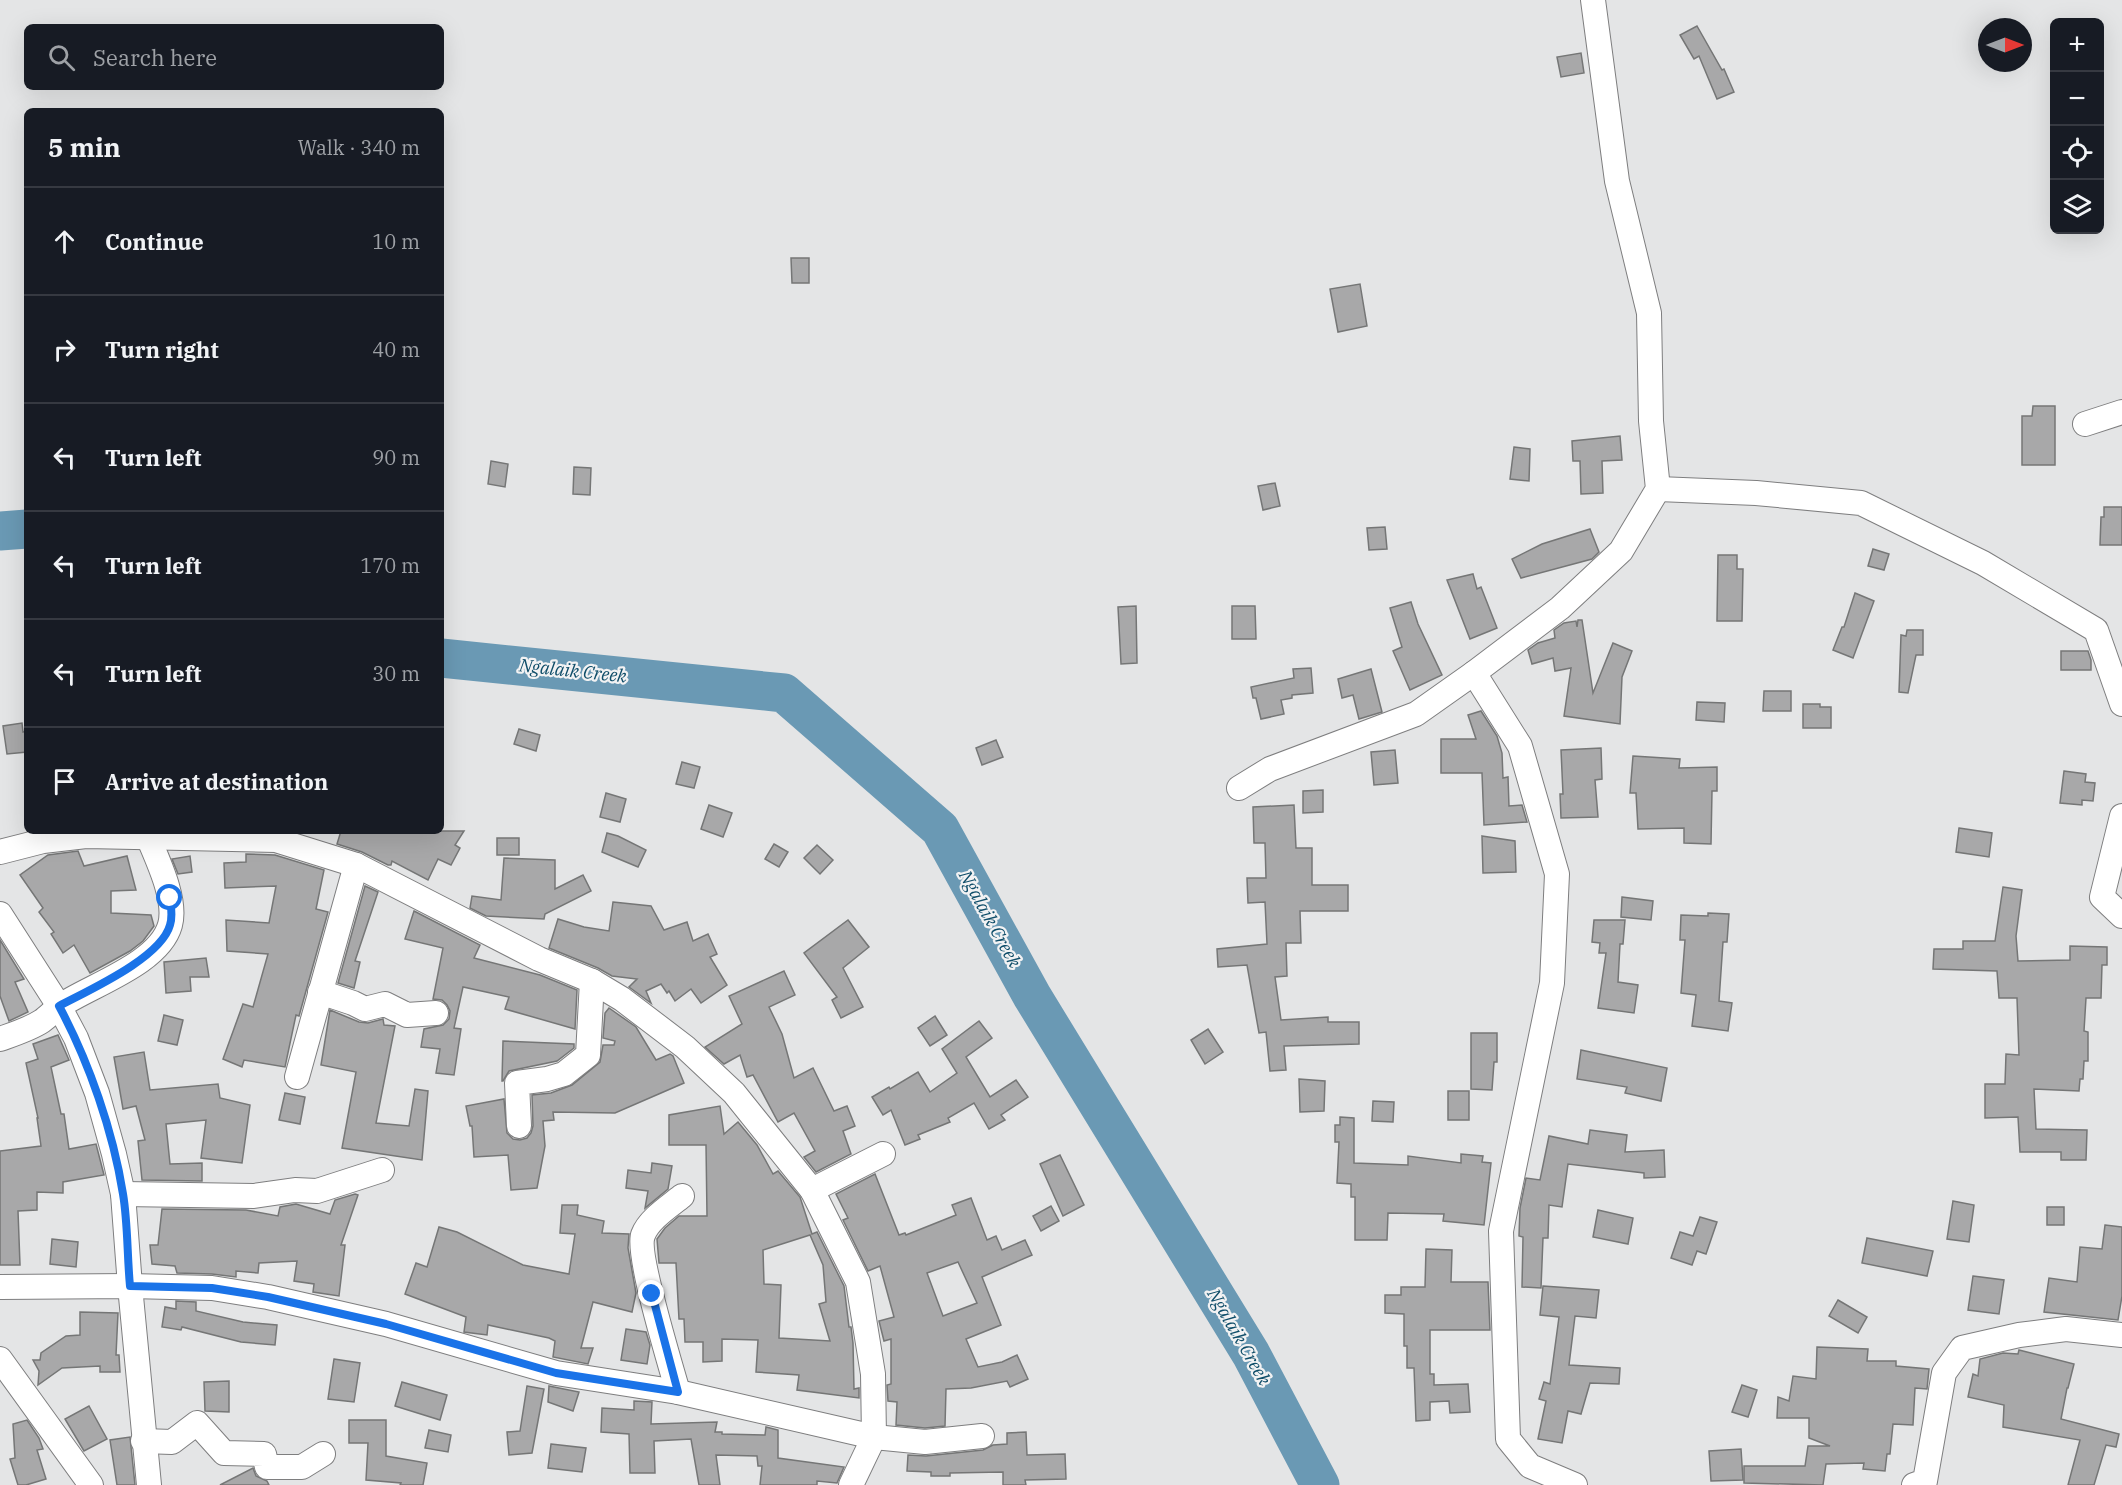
<!DOCTYPE html>
<meta charset="utf-8">
<style>
body{margin:0;font-family:"IBM Plex Serif",serif;background:#242831;color:#f1f3f6}
.controls{position:absolute;right:18px;top:18px;display:grid;overflow:hidden;border-radius:9px;box-shadow:0 6px 24px #0002}
.controls button{width:54px;height:54px;display:grid;place-items:center;padding:0;border:0;border-bottom:2px solid #363941;background:#171b24;color:#f1f3f6;font:30px sans-serif}
.compass{position:absolute;left:1978px;top:18px;width:54px;height:54px;border-radius:50%;background:#171b24;box-shadow:0 6px 24px #0002;rotate:90deg}
.stop{position:absolute;width:18px;height:18px;margin:-14px;border:4px solid #1a73e8;border-radius:50%;background:#fff}
.stop.end{background:#1a73e8;border-color:#fff;box-shadow:0 2px 6px #0008}
.list{margin:0;padding:0;list-style:none}
h2{display:flex;justify-content:space-between;align-items:center;height:78px;margin:0;padding:0 24px;font-size:26px}
h2 small{font-size:20px;font-weight:400;color:#9ea1a6}
.list li{display:grid;grid-template-columns:39px 1fr auto;gap:18px;align-items:center;box-sizing:border-box;height:108px;padding:0 24px;border-top:2px solid #363941}
.list b{display:block;font-size:22px;white-space:nowrap}
.list em{font-size:20px;font-style:normal;color:#9ea1a6}
.icon{flex:none;width:33px;height:33px;fill:none;stroke:currentColor;stroke-width:2;stroke-linecap:round;stroke-linejoin:round}
.map{position:relative;flex:none;width:2122px;height:1485px;overflow:hidden}
.search{position:absolute;background:#171b24;box-shadow:0 6px 24px #0002;left:24px;top:24px;width:420px;height:66px;display:flex;align-items:center;gap:15px;box-sizing:border-box;padding:0 21px;border-radius:9px;color:#9ea1a6;font-size:22px}
.panel{position:absolute;background:#171b24;box-shadow:0 6px 24px #0002;left:24px;top:108px;width:420px;height:726px;border-radius:9px}
.map>svg:first-child{display:block}
</style>
<div class="map">
<svg width="2122" height="1485" viewBox="0 0 2122 1485">
<rect width="100%" height="100%" fill="#e4e5e6"/>
<g fill="none" stroke-linecap="round" stroke-linejoin="round">
<!-- river -->
<g stroke="#6a99b4" stroke-width="39">
<path d="M0 531 27 529"/>
<path d="M441 658 784 693 940 829 1032 996 1251 1354 1320 1485"/>
</g>
</g>
<!-- building -->
<g fill="#a8a8a9" stroke="#757676" stroke-width="1.5" fill-rule="evenodd">
<path d="M1697 26 1722 70 1724 69 1734 92 1717 99 1699 56 1694 59 1680 35Z"/>
<path d="M1581 53 1584 73 1561 77 1557 57Z"/>
<path d="M791 258H809V283H792Z"/>
<path d="M1360 284 1367 326 1338 332 1330 289Z"/>
<path d="M2033 406H2055V465H2022V416H2032Z"/>
<path d="M1620 436 1622 460 1602 461 1603 493 1581 494 1580 461H1573L1572 441Z"/>
<path d="M1514 447 1530 449 1529 481 1510 479Z"/>
<path d="M491 461 508 464 505 487 488 484Z"/>
<path d="M574 467 591 468 590 495 573 494Z"/>
<path d="M1275 483 1280 506 1263 510 1258 486Z"/>
<path d="M2104 507H2122V545H2100L2101 517H2104Z"/>
<path d="M1385 527 1387 549 1369 550 1367 528Z"/>
<path d="M1590 529 1599 552 1592 559 1521 578 1512 559 1542 544Z"/>
<path d="M1873 549 1889 554 1884 570 1868 566Z"/>
<path d="M1718 555H1737V569H1743L1742 621H1717Z"/>
<path d="M1473 574 1477 589 1481 587 1497 628 1470 639 1447 580Z"/>
<path d="M1855 593 1874 601 1853 658 1833 650 1842 627H1844Z"/>
<path d="M1411 602 1418 624 1442 675 1410 690 1393 651 1402 647 1390 608Z"/>
<path d="M1136 606 1137 663 1121 664 1118 607Z"/>
<path d="M1232 606H1255L1256 639H1232Z"/>
<path d="M1578 620H1582L1593 693 1613 643 1632 651 1622 677 1620 724 1564 716 1571 668 1555 671 1553 658 1532 664 1528 650 1538 643 1555 638 1554 630 1564 623 1576 621 1577 627Z"/>
<path d="M1907 630H1923V655H1916L1908 693 1899 692 1901 635 1906 636Z"/>
<path d="M2061 651H2088L2091 660V670H2061Z"/>
<path d="M1311 668 1313 693 1292 695V698L1281 700 1284 714 1261 719 1256 698H1253L1251 687 1294 678 1293 669Z"/>
<path d="M1371 669 1382 712 1359 719 1353 695 1342 698 1338 679Z"/>
<path d="M1764 691H1791V711H1763Z"/>
<path d="M1697 702 1725 703 1724 722 1696 720Z"/>
<path d="M1803 704H1820V707H1831V728H1803Z"/>
<path d="M1481 711 1497 736 1502 753 1503 778 1508 777 1509 806 1522 805 1527 822 1484 825 1482 773H1441V739H1476L1468 715Z"/>
<path d="M22 723 23 732 27 731V752L7 754 3 726Z"/>
<path d="M519 729 540 735 536 751 514 744Z"/>
<path d="M996 740 1003 757 982 765 976 748Z"/>
<path d="M1601 748 1602 779 1595 780 1598 817 1561 818 1560 794H1563L1561 750Z"/>
<path d="M1395 750 1398 783 1374 785 1371 752Z"/>
<path d="M1633 756 1680 759 1679 768 1717 767V791H1712L1711 844 1684 843V828L1638 829 1636 793H1630Z"/>
<path d="M682 762 700 767 694 788 676 784Z"/>
<path d="M2064 771 2086 774 2085 782 2095 783 2093 801 2082 800V805L2060 803Z"/>
<path d="M1323 790V812L1303 813V791Z"/>
<path d="M606 793 626 799 620 822 600 817Z"/>
<path d="M709 805 732 813 723 837 701 829Z"/>
<path d="M1294 805 1296 848H1312V885H1348V911H1300L1301 943H1286L1287 976 1275 977 1281 1020 1328 1017V1022H1359V1044L1284 1046 1286 1070 1270 1071 1266 1032 1259 1033 1247 965 1218 967 1217 949 1267 944 1265 902 1248 903 1247 878H1266L1265 843H1254L1253 807Z"/>
<path d="M1959 828 1992 833 1989 857 1956 852Z"/>
<path d="M341 831H464L455 845 460 848 451 865 438 859 428 880 392 861 391 865H388L362 852 337 844Z"/>
<path d="M607 833 618 836 646 850 638 867 602 852Z"/>
<path d="M1482 836 1515 841 1516 872 1483 873Z"/>
<rect x="497" y="838" width="22" height="17"/>
<path d="M774 844 788 852 779 867 765 859Z"/>
<path d="M817 845 833 860 820 874 804 858Z"/>
<path d="M78 851 84 866 127 856 136 890 111 891V913L151 915 154 926 143 941 130 951 90 973 74 945 63 953 51 934 54 932 39 912 43 908 20 875 48 855Z"/>
<path d="M246 854 275 855 324 870 316 909 328 912 299 1016 296 1015 285 1067 244 1060 242 1067 223 1059 243 1004 253 1007 268 954 227 951 226 920 269 923 276 886 225 888 224 863 246 862Z"/>
<path d="M190 856 192 872 178 874 172 859Z"/>
<path d="M504 858 555 860V889L583 875 591 891 545 914 544 919 486 916 470 908 472 896 501 900Z"/>
<path d="M365 886 378 892 355 961 360 962 354 988 338 983Z"/>
<path d="M2003 887 2022 890 2016 936 2018 961 2070 960V946L2107 947V965H2102L2101 998H2086L2084 1031 2088 1032V1061H2084L2083 1079H2080L2079 1091 2034 1089 2036 1129 2087 1130 2086 1160H2061V1152H2020L2018 1117 1985 1118V1084H2005L2006 1054 2019 1055 2017 998H1999L1997 971 1933 969 1934 949H1963V941H1995Z"/>
<path d="M1622 897 1653 901 1651 920 1621 917Z"/>
<path d="M613 902 651 906 664 930 687 922 693 941 708 934 717 954 710 957 727 985 701 1003 691 989 675 1001 669 991 667 993 661 984 646 991 651 1003 629 987 637 979 612 976 598 968 549 948 558 919 584 927 609 931Z"/>
<path d="M414 911 480 945 474 958 540 975 577 990 575 1029 505 1009 509 997 463 987 454 1028 461 1029 454 1075 436 1073 440 1049 421 1047 424 1029 443 1025 449 1019 450 1011 447 1005 442 1000 433 999 443 948 405 939Z"/>
<path d="M1708 913 1729 914 1727 942H1723L1719 1001 1732 1003 1728 1031 1692 1026 1696 995 1681 993 1685 940H1680L1681 915 1708 916Z"/>
<path d="M848 920 869 947 843 968 863 1007 841 1018 832 1000 837 997 804 953Z"/>
<path d="M1594 920H1625L1623 944H1620L1618 982 1638 985 1634 1013 1598 1008 1606 953H1599L1600 943 1592 942Z"/>
<path d="M0 940 24 979 15 982 28 1012 9 1021 0 996Z"/>
<path d="M206 958 209 977H190L191 991 166 993 164 962Z"/>
<path d="M784 971 795 995 769 1007 782 1034 794 1078 813 1068 834 1111 847 1106 855 1126 843 1131 851 1154 816 1172 804 1157 815 1151 794 1113 778 1122 753 1075 747 1077 740 1055 724 1064 705 1047 742 1024 729 996Z"/>
<path d="M609 1008 636 1027 656 1060 670 1054 673 1056 684 1083 615 1113 553 1112 554 1120 543 1121 545 1146 537 1188 511 1190 508 1155 474 1157 472 1126H470L466 1106 504 1099 507 1133 513 1139 520 1140 527 1138 531 1133 533 1126 532 1095 551 1093 572 1085 600 1062 603 1045H614L615 1041 603 1038 605 1013Z"/>
<path d="M330 1010 359 1022 368 1023 383 1019 384 1025 395 1026 376 1123 409 1126 415 1089 428 1091 422 1160 342 1148 356 1072 321 1065Z"/>
<path d="M164 1015 183 1020 177 1045 158 1041Z"/>
<path d="M935 1016 947 1035 930 1046 918 1028Z"/>
<path d="M979 1021 992 1038 966 1057 990 1097 1016 1080 1028 1097 1001 1115 1005 1120 989 1129 974 1103 948 1118 950 1122 918 1135 920 1139 905 1145 891 1110 883 1115 872 1097 889 1087 890 1089 918 1072 930 1092 957 1073 942 1049Z"/>
<path d="M1208 1029 1223 1052 1205 1064 1191 1040Z"/>
<path d="M1471 1033H1497V1062H1494L1492 1090 1471 1089Z"/>
<path d="M58 1035 69 1060 51 1067 61 1114H64L69 1149 96 1144 104 1175 63 1182V1193L37 1192V1210L18 1211 20 1265H0V1151L41 1146 37 1118H38L26 1063 38 1059 33 1044Z"/>
<path d="M503 1041 574 1044V1048L557 1061 509 1071 503 1081H502Z"/>
<path d="M1581 1050 1667 1068 1661 1101 1625 1093 1627 1087 1577 1079Z"/>
<path d="M144 1052 150 1090 218 1084 220 1098 250 1105 242 1163 201 1158 206 1120 166 1124 170 1164 202 1163V1181L142 1180 138 1141 145 1140 136 1106 123 1109 114 1057Z"/>
<path d="M1299 1079 1325 1081 1324 1111 1300 1112Z"/>
<rect x="1448" y="1091" width="21" height="29"/>
<path d="M285 1093 305 1097 300 1124 279 1120Z"/>
<path d="M1373 1101 1394 1102 1393 1122 1372 1121Z"/>
<path d="M720 1106 724 1134 738 1122 757 1145 773 1174 778 1171 800 1197 812 1234 817 1232 844 1286 849 1327H851L853 1343 854 1389 859 1388V1398L797 1390 799 1375 756 1372 758 1340 722 1339V1361L703 1362V1342H685L684 1319H679L676 1263H659L657 1239 665 1228 679 1216H707L706 1145H669V1115ZM810 1235 823 1265 826 1302 819 1304 830 1341 779 1338 781 1285 764 1284 763 1250Z"/>
<path d="M1340 1117 1354 1118V1163L1408 1165V1156L1461 1163V1154L1483 1156 1482 1162 1491 1163 1484 1225 1443 1221 1444 1214 1388 1213 1387 1240H1355V1197H1351V1184L1337 1183 1339 1142H1335V1125H1340Z"/>
<path d="M1590 1130 1627 1135 1625 1152 1664 1150 1665 1177 1644 1178V1173L1568 1164 1562 1207 1549 1205 1548 1238H1543L1541 1288 1522 1287 1523 1237 1519 1236 1520 1208 1526 1178 1540 1180 1549 1136 1588 1144Z"/>
<path d="M1060 1155 1084 1205 1063 1216 1040 1164Z"/>
<path d="M652 1163 672 1166 668 1189 645 1208 648 1191 626 1188 628 1170 651 1173Z"/>
<path d="M875 1174 899 1235 905 1233 906 1235 956 1215 952 1205 971 1198 987 1240 996 1236 1002 1250 1025 1240 1032 1255 982 1277 1001 1325 966 1339 978 1367 1002 1362 1017 1355 1028 1379 1010 1387 1007 1381 971 1388 946 1389 945 1426 925 1428 896 1425 897 1402 888 1401 887 1385 891 1384V1339L884 1341 879 1321 894 1317 880 1266 868 1271 843 1220 848 1218 836 1194ZM958 1262 977 1303 943 1316 927 1273Z"/>
<path d="M355 1194 358 1195 341 1245H345L339 1296 313 1292 314 1284 294 1281 297 1261 259 1263 258 1273 236 1271V1277L212 1274 177 1273 175 1266 152 1264 150 1245H158L162 1209 246 1210 278 1216 280 1207 296 1204 330 1214 335 1200Z"/>
<path d="M1953 1201 1974 1205 1969 1242 1947 1239Z"/>
<path d="M562 1205H578L577 1215 604 1221 602 1233 629 1234 628 1248 636 1293 632 1312 593 1302 581 1348H593L588 1364 553 1357 555 1341 549 1338 488 1325 487 1335 464 1332 466 1317 405 1294 416 1263 427 1267 439 1227 457 1232 523 1265 569 1274 575 1234 560 1233Z"/>
<path d="M1051 1206 1059 1221 1041 1231 1033 1216Z"/>
<rect x="2047" y="1207" width="17" height="18"/>
<path d="M1598 1210 1633 1218 1628 1244 1593 1237Z"/>
<path d="M1700 1217 1717 1222 1706 1254 1697 1251 1692 1265 1671 1258 1680 1232 1693 1236Z"/>
<path d="M2105 1225 2122 1227V1296L2118 1320 2044 1312 2049 1278 2077 1282 2080 1247 2102 1249Z"/>
<path d="M1867 1238 1933 1251 1927 1276 1862 1263Z"/>
<path d="M52 1239 78 1242 76 1267 50 1264Z"/>
<path d="M1426 1249 1452 1250 1451 1282H1488L1490 1330H1430V1374H1434V1385L1468 1384 1470 1412 1450 1413 1449 1401 1430 1402V1420L1416 1421 1414 1368H1407V1346H1404V1314L1385 1313V1295H1401V1287H1425Z"/>
<path d="M1973 1276 2004 1280 1999 1314 1968 1310Z"/>
<path d="M1543 1286 1599 1290 1596 1318 1575 1316 1569 1365 1620 1368 1619 1384 1590 1383 1581 1414 1568 1411 1562 1443 1538 1439 1546 1401 1539 1399 1544 1382 1550 1384 1559 1317 1540 1315Z"/>
<path d="M1838 1300 1867 1317 1858 1333 1829 1316Z"/>
<path d="M176 1301 196 1302V1311L243 1322 277 1325 275 1345 241 1342 182 1327 181 1330 162 1327 165 1307 176 1309Z"/>
<path d="M80 1312 118 1313 116 1355H119L120 1372H100V1366L62 1368 38 1385 39 1371 33 1360H40L41 1353 66 1336 80 1335Z"/>
<path d="M626 1329 646 1332 650 1345 647 1364 621 1360Z"/>
<path d="M1817 1347 1868 1349 1867 1361H1896V1366L1929 1369 1927 1389 1915 1388 1913 1425 1893 1424 1890 1454H1887L1885 1471 1863 1469 1864 1463 1826 1464 1823 1485 1744 1483V1466H1805L1808 1446H1830L1809 1438V1418H1777L1778 1397 1789 1401 1793 1376 1816 1379Z"/>
<path d="M2019 1350 2074 1364 2068 1388H2067L2061 1419 2119 1434 2116 1447 2106 1445 2094 1485H2068L2080 1440 2003 1427 2004 1405 1968 1397 1973 1374 1978 1376 1980 1359 2003 1353 2018 1354Z"/>
<path d="M334 1359 360 1363 354 1402 328 1399Z"/>
<path d="M229 1381V1412L205 1411 204 1382Z"/>
<path d="M402 1382 447 1395 440 1420 395 1406Z"/>
<path d="M1742 1385 1757 1390 1748 1417 1732 1412Z"/>
<path d="M527 1386 544 1389 532 1453 509 1455 507 1432 520 1431Z"/>
<path d="M549 1386 579 1392 573 1411 548 1402Z"/>
<path d="M634 1401 652 1402 651 1424 717 1422 715 1432H722V1434L765 1435 766 1427 778 1430V1458L844 1467 837 1483 817 1481V1485H760L762 1466H758L757 1456 716 1455 720 1485H699L691 1439 654 1441 655 1473H630L629 1434 601 1432 602 1408 634 1410Z"/>
<path d="M89 1406 107 1439 84 1451 65 1419Z"/>
<path d="M27 1420 39 1438 43 1449 37 1450 46 1479 26 1485H18L10 1459 15 1458 13 1424Z"/>
<path d="M349 1420H386V1456L427 1463 423 1485H400L401 1483 366 1480 368 1443H349Z"/>
<path d="M429 1430 451 1435 448 1452 425 1448Z"/>
<path d="M1026 1432 1027 1455 1065 1454 1066 1479 1025 1480 1026 1485H1003V1472L950 1473V1476H931V1472L907 1471 908 1455 926 1456 983 1450 993 1445 1007 1444V1433Z"/>
<path d="M130 1437 135 1485H117L110 1440Z"/>
<path d="M551 1444 586 1448 582 1472 548 1468Z"/>
<path d="M1741 1449 1743 1480 1711 1481 1709 1451Z"/>
<path d="M253 1468 256 1476 267 1481 269 1485H220Z"/>
</g>
<g fill="none" stroke-linecap="round" stroke-linejoin="round">
<defs>
<g id="street">
<path d="M2085 424 2122 412"/>
<path d="M1658 489 1756 493 1861 503 1983 563 2096 630 2122 704"/>
<path d="M1239 788 1270 769 1416 714 1474 673"/>
<path d="M2122 816 2102 897 2122 916"/>
<path d="M0 852 43 841 86 836 276 840 356 865 539 959 592 981 622 999 685 1047 734 1093 812 1190 858 1282 873 1374 874 1437 851 1485"/>
<path d="M0 914 59 1006 76 1038 97 1093 114 1154 123 1194 130 1286 149 1485"/>
<path d="M320 992 353 1003 365 1009 385 1004 407 1015 436 1013"/>
<path d="M0 1039C14 1034 30 1029 42 1021 49 1016 54 1010 60 1006 91 985 159 964 170 925 177 900 158 861 148 837"/>
<path d="M297 1077 356 865"/>
<path d="M519 1126 517 1083 547 1079 564 1074 588 1055 592 981"/>
<path d="M812 1190 883 1154"/>
<path d="M123 1194 254 1196 295 1190 317 1191 382 1170"/>
<path d="M0 1287 130 1286 212 1288 268 1297 386 1324 556 1373 678 1392 874 1437 925 1442 982 1436"/>
<path d="M0 1359 91 1485"/>
<path d="M678 1392C671 1367 636 1253 643 1235 649 1219 670 1206 682 1196"/>
<path d="M143 1441 172 1442 197 1423 224 1453 264 1454 267 1467H302L323 1454"/>
<path d="M1575 1485 1530 1466 1508 1439 1501 1231 1552 983 1557 874 1520 746 1474 673 1560 608 1621 551 1658 489 1651 421 1649 313 1617 181 1593 0"/>
<path d="M1914 1485 1925 1481 1944 1373 1962 1348 2019 1335 2066 1329 2122 1335"/>
</g>
</defs>
<!-- street casing -->
<use href="#street" stroke="#7e7e7f" stroke-width="26"/>
<!-- street -->
<use href="#street" stroke="#fff" stroke-width="24"/>
</g>
<g fill="none" stroke-linecap="round" stroke-linejoin="round">
<!-- route -->
<path stroke="#1a73e8" stroke-width="8" d="M170 898C171 907 173 916 170 925 161 958 89 990 59 1006 89 1062 113 1131 123 1194 128 1224 127 1255 130 1286L212 1288 268 1297 386 1324 556 1373 678 1392 652 1294"/>
</g>
<g text-anchor="middle" stroke-width="4.5" stroke-linejoin="round" paint-order="stroke">
<!-- water labels -->
<g font-size="18" font-style="italic" fill="#0f4d69" stroke="#f2f2f3">
<text transform="translate(573 671) rotate(6)" y="6">Ngalaik Creek</text>
<text transform="translate(990 919) rotate(61)" y="6">Ngalaik Creek</text>
<text transform="translate(1239 1337) rotate(60)" y="6">Ngalaik Creek</text>
</g>
</g>
</svg>
<div class="controls">
<button>+</button>
<button>−</button>
<button><svg class="icon" aria-label="locate" viewBox="0 0 24 24"><circle cx="12" cy="12" r="6"/><path d="M12 2v4M12 18v4M2 12h4M18 12h4"/></svg></button>
<button><svg class="icon" aria-label="layers" viewBox="0 0 24 24"><path d="M12 4l9 5-9 5-9-5zM3 14l9 5 9-5"/></svg></button>
</div>
<svg class="compass" viewBox="-18 -18 36 36"><path d="M0-13l5 13h-10z" fill="#e53935"/><path d="M0 13l5-13h-10z" fill="#9ea1a6"/></svg>
<div class="stop" style="left:170px;top:898px"></div>
<div class="stop end" style="left:652px;top:1294px"></div>
<div class="search"><svg class="icon" aria-label="search" viewBox="0 0 24 24"><circle cx="10" cy="10" r="6"/><path d="M15 15l6 6"/></svg>Search here</div>
<section class="panel">
<h2>5 min<small>Walk · 340 m</small></h2>
<ul class="list">
<li><svg class="icon" aria-label="ahead" viewBox="0 0 24 24"><path d="M12 20V5M6 11l6-6 6 6"/></svg><div><b>Continue</b></div><em>10 m</em></li>
<li><svg class="icon" aria-label="right" viewBox="0 0 24 24"><path d="M7 20v-9h11M14 6l5 5-5 5"/></svg><div><b>Turn right</b></div><em>40 m</em></li>
<li><svg class="icon" aria-label="left" viewBox="0 0 24 24"><path d="M17 20v-9H6M10 6l-5 5 5 5"/></svg><div><b>Turn left</b></div><em>90 m</em></li>
<li><svg class="icon" aria-label="left" viewBox="0 0 24 24"><path d="M17 20v-9H6M10 6l-5 5 5 5"/></svg><div><b>Turn left</b></div><em>170 m</em></li>
<li><svg class="icon" aria-label="left" viewBox="0 0 24 24"><path d="M17 20v-9H6M10 6l-5 5 5 5"/></svg><div><b>Turn left</b></div><em>30 m</em></li>
<li><svg class="icon" aria-label="arrive" viewBox="0 0 24 24"><path d="M6 21V4h12l-3 4 3 4H6"/></svg><div><b>Arrive at destination</b></div></li>
</ul>
</section>
</div>
